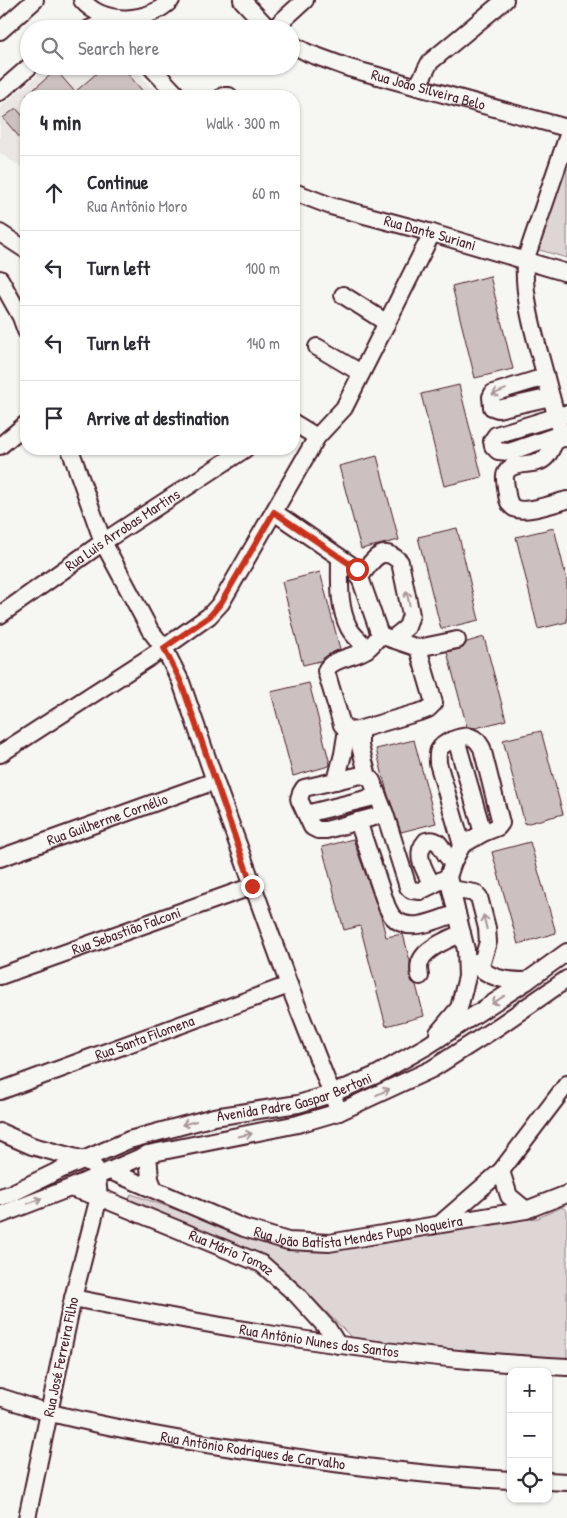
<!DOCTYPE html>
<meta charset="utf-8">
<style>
body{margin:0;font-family:"Patrick Hand",sans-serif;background:#f2f2f3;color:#2b2b33}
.controls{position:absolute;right:15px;bottom:15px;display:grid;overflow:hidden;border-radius:10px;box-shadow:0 1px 4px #0004}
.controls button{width:45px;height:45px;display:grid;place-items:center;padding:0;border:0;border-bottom:1px solid #e1e1e2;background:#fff;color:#2b2b33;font:25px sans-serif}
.stop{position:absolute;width:15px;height:15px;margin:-11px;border:4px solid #c8321e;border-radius:50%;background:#fff}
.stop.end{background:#c8321e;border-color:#fff;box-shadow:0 1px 5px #0008}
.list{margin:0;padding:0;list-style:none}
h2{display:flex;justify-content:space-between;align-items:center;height:65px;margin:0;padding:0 20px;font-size:21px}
h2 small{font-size:16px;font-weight:400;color:#7c7c81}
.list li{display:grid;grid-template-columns:32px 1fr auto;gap:15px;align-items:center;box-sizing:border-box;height:75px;padding:0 20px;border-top:1px solid #e1e1e2}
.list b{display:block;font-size:19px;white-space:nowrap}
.list p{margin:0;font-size:16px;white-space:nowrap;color:#7c7c81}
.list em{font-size:16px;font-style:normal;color:#7c7c81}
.icon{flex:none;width:28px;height:28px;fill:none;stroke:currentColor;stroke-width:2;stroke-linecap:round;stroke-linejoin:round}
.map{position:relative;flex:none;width:567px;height:1518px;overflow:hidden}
.search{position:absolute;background:#fff;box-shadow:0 1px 4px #0004;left:20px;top:20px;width:280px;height:55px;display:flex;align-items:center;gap:12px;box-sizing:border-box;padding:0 18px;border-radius:28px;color:#7c7c81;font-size:19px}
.panel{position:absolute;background:#fff;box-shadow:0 1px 4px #0004;left:20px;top:90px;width:280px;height:365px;border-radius:20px}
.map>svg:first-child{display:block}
</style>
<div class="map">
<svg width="567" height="1518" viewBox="0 0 567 1518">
<rect width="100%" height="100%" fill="#f6f6f2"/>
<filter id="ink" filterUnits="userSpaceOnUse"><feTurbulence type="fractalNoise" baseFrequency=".02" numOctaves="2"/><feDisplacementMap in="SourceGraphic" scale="10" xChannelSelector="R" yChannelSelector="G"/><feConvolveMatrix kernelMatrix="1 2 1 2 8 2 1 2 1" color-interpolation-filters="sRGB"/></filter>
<g filter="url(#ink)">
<!-- built -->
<path fill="#e9e6e3" d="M48 66H132L159 96H26V170L0 153V108Z"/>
<!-- green -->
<g fill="#ddd6d5" stroke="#947a80">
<path d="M567 164V258L536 249Z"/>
<path d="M131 1194 287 1248 305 1251 339 1249 506 1221 538 1218 562 1207 567 1211V1360L354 1340 289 1274 258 1258 127 1205Z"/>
</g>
<!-- building -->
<g fill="#ccc1c0" stroke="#4a1f2b">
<path d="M105 66H121L147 96H26L56 70 75 92Z"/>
<path d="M16 108 26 120V145L3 118Z"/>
<path d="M490 276 513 369 475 378 452 286Z"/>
<path d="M459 385 482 477 444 486 421 394Z"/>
<path d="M377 456 399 540 361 549 339 466Z"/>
<path d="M457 528 479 620 441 629 418 537Z"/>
<path d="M554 528 567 581V622L538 629 516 537Z"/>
<path d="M320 572 340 649 328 655 320 661 303 665 282 582Z"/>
<path d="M484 637 506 720 476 728 467 727 447 652 463 648 467 642Z"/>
<path d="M309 683 330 764 329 766 293 776 271 692Z"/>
<path d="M541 731 563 814 525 824 503 740Z"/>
<path d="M414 740 436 823 401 832 387 792 376 749Z"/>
<path d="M353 839 381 917 386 937 403 934 410 961V978L412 982 416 985 424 1016 386 1026 360 926 344 930 322 847Z"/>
<path d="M530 842 556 933 518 944 492 852Z"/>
</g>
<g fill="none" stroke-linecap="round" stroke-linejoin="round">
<defs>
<g id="minor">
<path d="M82 0C104 26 148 23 171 0"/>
<path d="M242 0 269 29"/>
<path d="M89 29 116 18"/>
<path d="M273 29 305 0"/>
<path d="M0 31 35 0"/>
<path id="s1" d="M291 44 308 53 349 68 567 128"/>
<path d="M150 66 178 96"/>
<path d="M417 87 430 62 505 0"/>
<path d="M0 92 30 66"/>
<path d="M223 96H229"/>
<path id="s2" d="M294 192 331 206 432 233 567 273"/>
<path d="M0 233 26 250"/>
<path d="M0 279 21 317 26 331"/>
<path d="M343 295 387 323"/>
<path d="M317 347 361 373"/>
<path d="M545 377 493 393 491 397 492 407 498 409 551 397"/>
<path d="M294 423 317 437"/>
<path d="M561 434 509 452 498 451 493 446 492 441 496 435 565 414"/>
<path d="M562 438C555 412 548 386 541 359 532 327 523 294 525 261L567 138"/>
<path d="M567 438C551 438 554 449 546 457 537 467 519 461 509 469 503 474 505 480 506 487 507 494 507 504 514 508 524 514 555 503 567 500"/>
<path d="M0 446 26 424"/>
<path d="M70 449 103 542 150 630 164 648 181 682 215 781 289 985 339 1112"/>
<path d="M274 512 357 569 380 635"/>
<path d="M340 558C340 580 338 607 349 628 353 636 362 642 367 649"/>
<path d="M359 578C371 563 381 542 400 562L411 615 407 627 392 639"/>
<path id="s3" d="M0 615 103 542 245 449"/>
<path d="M380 635 418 648 434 703 428 709 423 711 354 731 347 729 342 725 326 671C330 658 355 658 367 649 372 646 376 640 380 635Z"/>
<path d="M418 648 457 640"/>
<path d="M360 730V746L368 777"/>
<path d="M456 739 483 833"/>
<path d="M0 754 164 648 209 616 221 603 317 437 344 408 432 233"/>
<path d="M336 781 343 754 347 729"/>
<path d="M306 814 378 796"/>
<path d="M385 814 326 830H318L312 827 299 799 301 793 304 788 361 775 368 777 372 781 385 814 408 887 411 890 420 891 448 877"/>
<path d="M358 821 387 907C389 910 390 914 393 917 409 935 439 919 457 913"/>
<path id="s4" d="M0 858 215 781"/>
<path d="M432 885C425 870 413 855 426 841 443 836 441 855 453 862"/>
<path d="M451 889 475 893 479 897 487 928 488 942 480 969"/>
<path d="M475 962C487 979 507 981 527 981"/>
<path id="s5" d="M0 976 253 886"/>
<path d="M420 976C419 971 418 965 421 960 427 947 450 939 462 933"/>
<path d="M438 1033 459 1008 467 977 466 950 448 877 453 862 462 845 483 833 498 827 501 823 482 748C479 743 477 739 471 737 462 735 443 742 439 750 437 754 438 759 438 763L462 845"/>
<path id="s6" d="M0 1091 289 985"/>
<path d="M0 1132 32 1146 84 1160 92 1164 96 1169 99 1197 73 1298 27 1518"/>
<path d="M148 1154 150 1179 154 1189"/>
<path id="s7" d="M110 1171 244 1228 288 1241 329 1243 526 1210 567 1194"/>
<path d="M501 1171 509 1196 526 1210"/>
<path id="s8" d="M70 1188 99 1197 262 1264 297 1295 328 1329 338 1345"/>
<path id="s9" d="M0 1197 10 1194 60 1170 129 1140 214 1117 298 1104 331 1094 376 1075 427 1046 527 981 567 952"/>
<path d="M0 1215 70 1188 148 1154 298 1124 339 1112 432 1069 499 1026 567 979"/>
<path d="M440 1224 501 1171 567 1084"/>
<path id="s10" d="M73 1298C204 1324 336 1348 469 1360 501 1363 534 1365 567 1367"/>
<path id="s11" d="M0 1397C17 1402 34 1409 51 1413 119 1430 189 1442 259 1452 342 1465 427 1476 511 1480"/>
<path d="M548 1481 567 1482"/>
</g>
</defs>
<!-- minor casing -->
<use href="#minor" stroke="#4a1f2b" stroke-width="20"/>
<!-- minor -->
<use href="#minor" stroke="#f6f6f2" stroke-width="16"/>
</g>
<!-- one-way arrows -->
<defs><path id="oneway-shaft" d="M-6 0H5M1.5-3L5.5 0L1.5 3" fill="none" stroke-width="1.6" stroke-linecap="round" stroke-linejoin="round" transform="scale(1.25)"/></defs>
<g stroke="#a99598">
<use href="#oneway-shaft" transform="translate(499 392) rotate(158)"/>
<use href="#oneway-shaft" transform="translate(408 598) rotate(-102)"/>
<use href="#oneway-shaft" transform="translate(485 922) rotate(-103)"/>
<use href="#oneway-shaft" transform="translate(498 1000) rotate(147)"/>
<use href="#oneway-shaft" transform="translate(383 1092) rotate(-25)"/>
<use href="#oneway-shaft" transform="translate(189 1123) rotate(165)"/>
<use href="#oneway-shaft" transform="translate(245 1135) rotate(-11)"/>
<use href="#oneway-shaft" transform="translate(35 1201) rotate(-21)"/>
</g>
</g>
<g fill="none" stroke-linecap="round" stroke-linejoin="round" filter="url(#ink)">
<!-- route -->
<path stroke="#c8321e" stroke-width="6" d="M252 886 181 682 164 648 210 616 221 603 274 512 357 569"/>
</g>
<g text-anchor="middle" stroke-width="4" stroke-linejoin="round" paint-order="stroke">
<!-- street labels -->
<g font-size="15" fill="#4a1f2b" stroke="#f6f6f2">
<text dy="5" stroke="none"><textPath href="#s1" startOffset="145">Rua João Silveira Belo</textPath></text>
<text dy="5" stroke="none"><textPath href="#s2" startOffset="142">Rua Dante Suriani</textPath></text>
<text dy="5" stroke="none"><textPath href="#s3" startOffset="149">Rua Luis Arrobas Martins</textPath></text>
<text dy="5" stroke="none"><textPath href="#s4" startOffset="114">Rua Guilherme Cornélio</textPath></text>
<text dy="5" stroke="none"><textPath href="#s5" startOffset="134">Rua Sebastião Falconi</textPath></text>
<text dy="5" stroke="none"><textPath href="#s6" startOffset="154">Rua Santa Filomena</textPath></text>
<text dy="5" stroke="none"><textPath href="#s9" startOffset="312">Avenida Padre Gaspar Bertoni</textPath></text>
<text dy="5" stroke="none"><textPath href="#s7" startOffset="262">Rua João Batista Mendes Pupo Nogueira</textPath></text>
<text dy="5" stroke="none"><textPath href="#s8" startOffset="174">Rua Mário Tomaz</textPath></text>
<text dy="5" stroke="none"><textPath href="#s10" startOffset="250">Rua Antônio Nunes dos Santos</textPath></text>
<text transform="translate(61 1357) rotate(-78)" y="5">Rua José Ferreira Filho</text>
<text dy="5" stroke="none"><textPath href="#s11" startOffset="259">Rua Antônio Rodrigues de Carvalho</textPath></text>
</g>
</g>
</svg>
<div class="controls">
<button>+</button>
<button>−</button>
<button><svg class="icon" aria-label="locate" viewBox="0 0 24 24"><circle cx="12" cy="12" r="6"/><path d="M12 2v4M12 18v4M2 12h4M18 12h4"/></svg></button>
</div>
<div class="stop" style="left:357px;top:569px"></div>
<div class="stop end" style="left:252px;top:886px"></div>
<div class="search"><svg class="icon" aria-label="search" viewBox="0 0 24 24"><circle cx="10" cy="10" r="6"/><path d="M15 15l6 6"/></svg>Search here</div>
<section class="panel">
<h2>4 min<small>Walk · 300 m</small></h2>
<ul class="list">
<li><svg class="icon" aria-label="ahead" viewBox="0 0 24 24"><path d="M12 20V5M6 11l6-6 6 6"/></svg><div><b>Continue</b><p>Rua Antônio Moro</p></div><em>60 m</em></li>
<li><svg class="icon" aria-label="left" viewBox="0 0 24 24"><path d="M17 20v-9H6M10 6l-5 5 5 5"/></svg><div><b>Turn left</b></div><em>100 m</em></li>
<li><svg class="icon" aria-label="left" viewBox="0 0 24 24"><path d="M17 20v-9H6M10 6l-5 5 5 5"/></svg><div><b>Turn left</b></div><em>140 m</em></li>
<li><svg class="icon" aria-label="arrive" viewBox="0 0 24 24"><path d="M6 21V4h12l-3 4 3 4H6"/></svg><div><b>Arrive at destination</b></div></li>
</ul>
</section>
</div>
